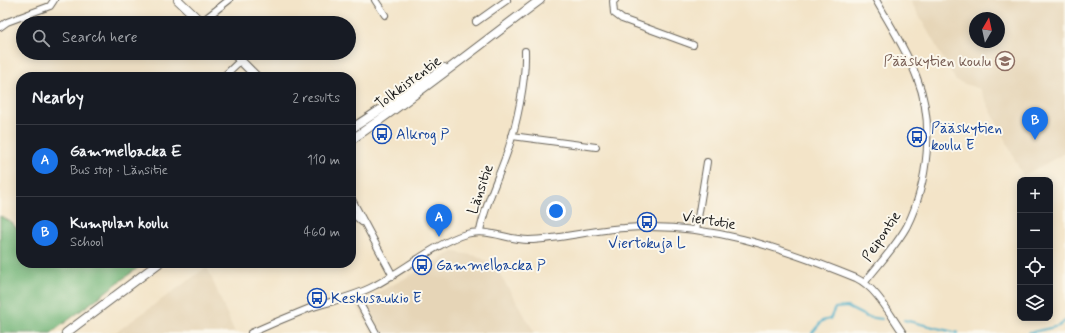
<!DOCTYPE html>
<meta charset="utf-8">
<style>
body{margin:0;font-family:Mynerve,sans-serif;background:#242831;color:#f1f3f6}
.controls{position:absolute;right:12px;bottom:12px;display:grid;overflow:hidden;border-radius:8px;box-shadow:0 2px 10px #0003}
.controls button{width:36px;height:36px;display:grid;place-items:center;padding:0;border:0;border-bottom:1px solid #363941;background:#171b24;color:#f1f3f6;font:20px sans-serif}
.compass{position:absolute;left:969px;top:12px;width:36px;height:36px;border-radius:50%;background:#171b24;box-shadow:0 2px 10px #0003;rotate:9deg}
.you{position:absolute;left:556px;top:211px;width:14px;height:14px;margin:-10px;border:3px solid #fff;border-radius:50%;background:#1a73e8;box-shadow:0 0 0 6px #1a73e833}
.badge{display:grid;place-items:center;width:26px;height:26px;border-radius:50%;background:#1a73e8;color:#fff;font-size:13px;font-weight:700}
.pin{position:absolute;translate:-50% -33px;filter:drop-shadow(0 1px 2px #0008)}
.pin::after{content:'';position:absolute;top:21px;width:14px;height:12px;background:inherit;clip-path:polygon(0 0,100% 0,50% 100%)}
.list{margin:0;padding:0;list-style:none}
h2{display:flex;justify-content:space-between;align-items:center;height:52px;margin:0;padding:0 16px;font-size:17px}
h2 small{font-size:13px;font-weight:400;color:#9ea1a6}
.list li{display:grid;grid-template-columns:26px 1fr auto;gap:12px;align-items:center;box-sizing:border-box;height:72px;padding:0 16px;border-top:1px solid #363941}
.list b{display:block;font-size:15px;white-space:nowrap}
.list p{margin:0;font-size:13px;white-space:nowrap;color:#9ea1a6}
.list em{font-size:13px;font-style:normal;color:#9ea1a6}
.icon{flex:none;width:22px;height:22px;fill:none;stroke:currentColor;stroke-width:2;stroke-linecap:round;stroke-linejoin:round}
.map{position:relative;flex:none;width:1065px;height:333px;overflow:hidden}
.search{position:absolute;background:#171b24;box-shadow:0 2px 10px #0003;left:16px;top:16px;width:340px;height:44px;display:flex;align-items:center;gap:10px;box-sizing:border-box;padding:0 14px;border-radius:22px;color:#9ea1a6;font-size:15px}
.panel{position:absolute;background:#171b24;box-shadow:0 2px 10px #0003;left:16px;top:72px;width:340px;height:196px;border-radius:16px}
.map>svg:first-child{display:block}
</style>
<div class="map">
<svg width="1065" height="333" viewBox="0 0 1065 333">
<rect width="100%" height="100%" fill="#fbf7ec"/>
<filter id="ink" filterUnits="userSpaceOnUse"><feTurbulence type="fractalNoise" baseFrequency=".025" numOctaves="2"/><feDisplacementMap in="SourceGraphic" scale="8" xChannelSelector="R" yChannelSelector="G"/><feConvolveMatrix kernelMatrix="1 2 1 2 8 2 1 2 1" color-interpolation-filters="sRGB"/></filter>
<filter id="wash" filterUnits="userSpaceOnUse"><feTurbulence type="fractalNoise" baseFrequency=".012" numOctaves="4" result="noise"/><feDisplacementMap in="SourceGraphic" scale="16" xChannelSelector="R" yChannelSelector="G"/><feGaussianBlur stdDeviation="0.9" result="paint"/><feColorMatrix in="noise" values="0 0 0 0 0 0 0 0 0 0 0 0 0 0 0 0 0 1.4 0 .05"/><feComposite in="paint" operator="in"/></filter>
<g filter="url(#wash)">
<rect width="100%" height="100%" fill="#f3e4c8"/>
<!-- built -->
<g fill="#e6d5b7" fill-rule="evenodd">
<path d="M910 0H1065V153L1023 176 980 89 956 81ZM975 18H999V42H975Z"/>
<path d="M453 252 478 256 495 266 535 333H372L356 305Z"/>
<path d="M207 267 235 333H115Z"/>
</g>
<!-- forest -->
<path fill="#74b679" stroke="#48694a" d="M0 216C24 226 21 241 21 263H42L45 267 52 263H144L51 333H0Z"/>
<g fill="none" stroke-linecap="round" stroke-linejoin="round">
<!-- stream -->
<g stroke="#48adc8" stroke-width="2">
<path d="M904 320 958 333"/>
<path d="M812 333 822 321 830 319 835 308 847 307 867 317 882 319"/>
<path d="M1028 333 1059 326 1065 321"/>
</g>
</g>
</g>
<g filter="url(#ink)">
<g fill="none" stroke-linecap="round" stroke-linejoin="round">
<defs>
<g id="minor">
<path d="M375 0 385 15"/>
<path d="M615 0 613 1 614 13 622 19 693 45"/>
<path d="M201 22 229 0"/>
<path d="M476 22 507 0"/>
<path d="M0 27 7 22 50 6 54 0"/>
<path d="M223 77 241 60"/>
<path d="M512 136 596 147"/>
<path d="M351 198 393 276"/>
<path d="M351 212 362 222"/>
<path d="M696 230 707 162"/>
<path d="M480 231C485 204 498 179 507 153 517 124 526 81 525 51"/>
<path d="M865 282C879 264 896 246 907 226 928 183 935 123 917 78 907 51 890 25 876 0"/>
<path d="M355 295 376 333"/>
<path d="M251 333C271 324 290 316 310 308 332 301 353 297 374 286 401 272 438 242 466 234 488 228 507 240 529 240 560 239 592 230 624 228 706 221 782 248 856 278 877 288 890 315 903 333"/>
</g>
<g id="tertiary">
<path d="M178 0 202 23"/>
<path d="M233 53 257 77"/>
<path d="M351 129 444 68"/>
<path d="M351 140C416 96 477 47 540 0"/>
<path d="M66 333 159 263"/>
</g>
</defs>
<!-- minor casing -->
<use href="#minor" stroke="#676258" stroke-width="8"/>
<!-- tertiary casing -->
<use href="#tertiary" stroke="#676258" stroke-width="10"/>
<!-- minor -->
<use href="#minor" stroke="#fff" stroke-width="6"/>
<!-- tertiary -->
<use href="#tertiary" stroke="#fff" stroke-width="8"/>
</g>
</g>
<!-- icons -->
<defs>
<symbol id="school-ring" viewBox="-11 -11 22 22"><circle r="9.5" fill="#fbf7ec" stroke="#8d6e63" stroke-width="1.5"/><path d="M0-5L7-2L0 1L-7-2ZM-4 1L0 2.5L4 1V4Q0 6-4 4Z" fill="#8d6e63"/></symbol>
<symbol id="bus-ring" viewBox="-11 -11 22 22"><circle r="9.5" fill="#fbf7ec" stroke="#1a4fb4" stroke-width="1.5"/><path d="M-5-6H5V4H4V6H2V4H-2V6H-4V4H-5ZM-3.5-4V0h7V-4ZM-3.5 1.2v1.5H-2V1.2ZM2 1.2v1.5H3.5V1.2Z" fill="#1a4fb4"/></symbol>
</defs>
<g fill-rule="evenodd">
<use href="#school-ring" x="994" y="50" width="22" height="22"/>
<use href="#bus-ring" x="371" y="123" width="22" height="22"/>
<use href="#bus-ring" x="906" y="126" width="22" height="22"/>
<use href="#bus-ring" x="636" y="211" width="22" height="22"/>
<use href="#bus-ring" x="411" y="254" width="22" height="22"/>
<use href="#bus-ring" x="306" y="287" width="22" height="22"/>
</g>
<g text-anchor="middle" stroke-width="4" stroke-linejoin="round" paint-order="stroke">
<!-- education labels -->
<g font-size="15" fill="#785e54" stroke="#fbf7ec" text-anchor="end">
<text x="991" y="66">Pääskytien koulu</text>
</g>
<!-- street labels -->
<g font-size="15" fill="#1c1c1c" stroke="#fbf7ec">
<text transform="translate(408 82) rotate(-37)" y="5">Tolkkistentie</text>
<text transform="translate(480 189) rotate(-71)" y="5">Länsitie</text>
<text transform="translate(709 220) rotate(9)" y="5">Viertotie</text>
<text transform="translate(881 236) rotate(-56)" y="5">Peipontie</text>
</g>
<!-- transit labels -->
<g font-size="15" fill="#164399" stroke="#fbf7ec" text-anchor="start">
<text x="931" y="133">Pääskytien<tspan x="931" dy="17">koulu E</tspan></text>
<text x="396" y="139">Alkrog P</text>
<text x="647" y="248" text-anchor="middle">Viertokuja L</text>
<text x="436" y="270">Gammelbacka P</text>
<text x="331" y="303">Keskusaukio E</text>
</g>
</g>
</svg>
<div class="controls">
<button>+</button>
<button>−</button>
<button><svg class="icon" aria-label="locate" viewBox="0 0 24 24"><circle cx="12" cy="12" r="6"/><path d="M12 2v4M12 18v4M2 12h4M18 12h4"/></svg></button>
<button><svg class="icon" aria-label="layers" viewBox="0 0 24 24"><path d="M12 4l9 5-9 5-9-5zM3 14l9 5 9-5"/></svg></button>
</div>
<svg class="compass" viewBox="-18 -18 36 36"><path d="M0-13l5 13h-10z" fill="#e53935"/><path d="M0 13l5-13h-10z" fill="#9ea1a6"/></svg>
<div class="you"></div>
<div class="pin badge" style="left:439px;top:237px">A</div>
<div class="pin badge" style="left:1035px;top:140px">B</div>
<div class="search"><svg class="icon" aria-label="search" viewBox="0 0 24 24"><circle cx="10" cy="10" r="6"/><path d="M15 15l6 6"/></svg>Search here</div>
<section class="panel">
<h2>Nearby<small>2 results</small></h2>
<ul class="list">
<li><span class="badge">A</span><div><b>Gammelbacka E</b><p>Bus stop · Länsitie</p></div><em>110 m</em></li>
<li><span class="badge">B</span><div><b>Kumpulan koulu</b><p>School</p></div><em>460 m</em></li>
</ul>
</section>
</div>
